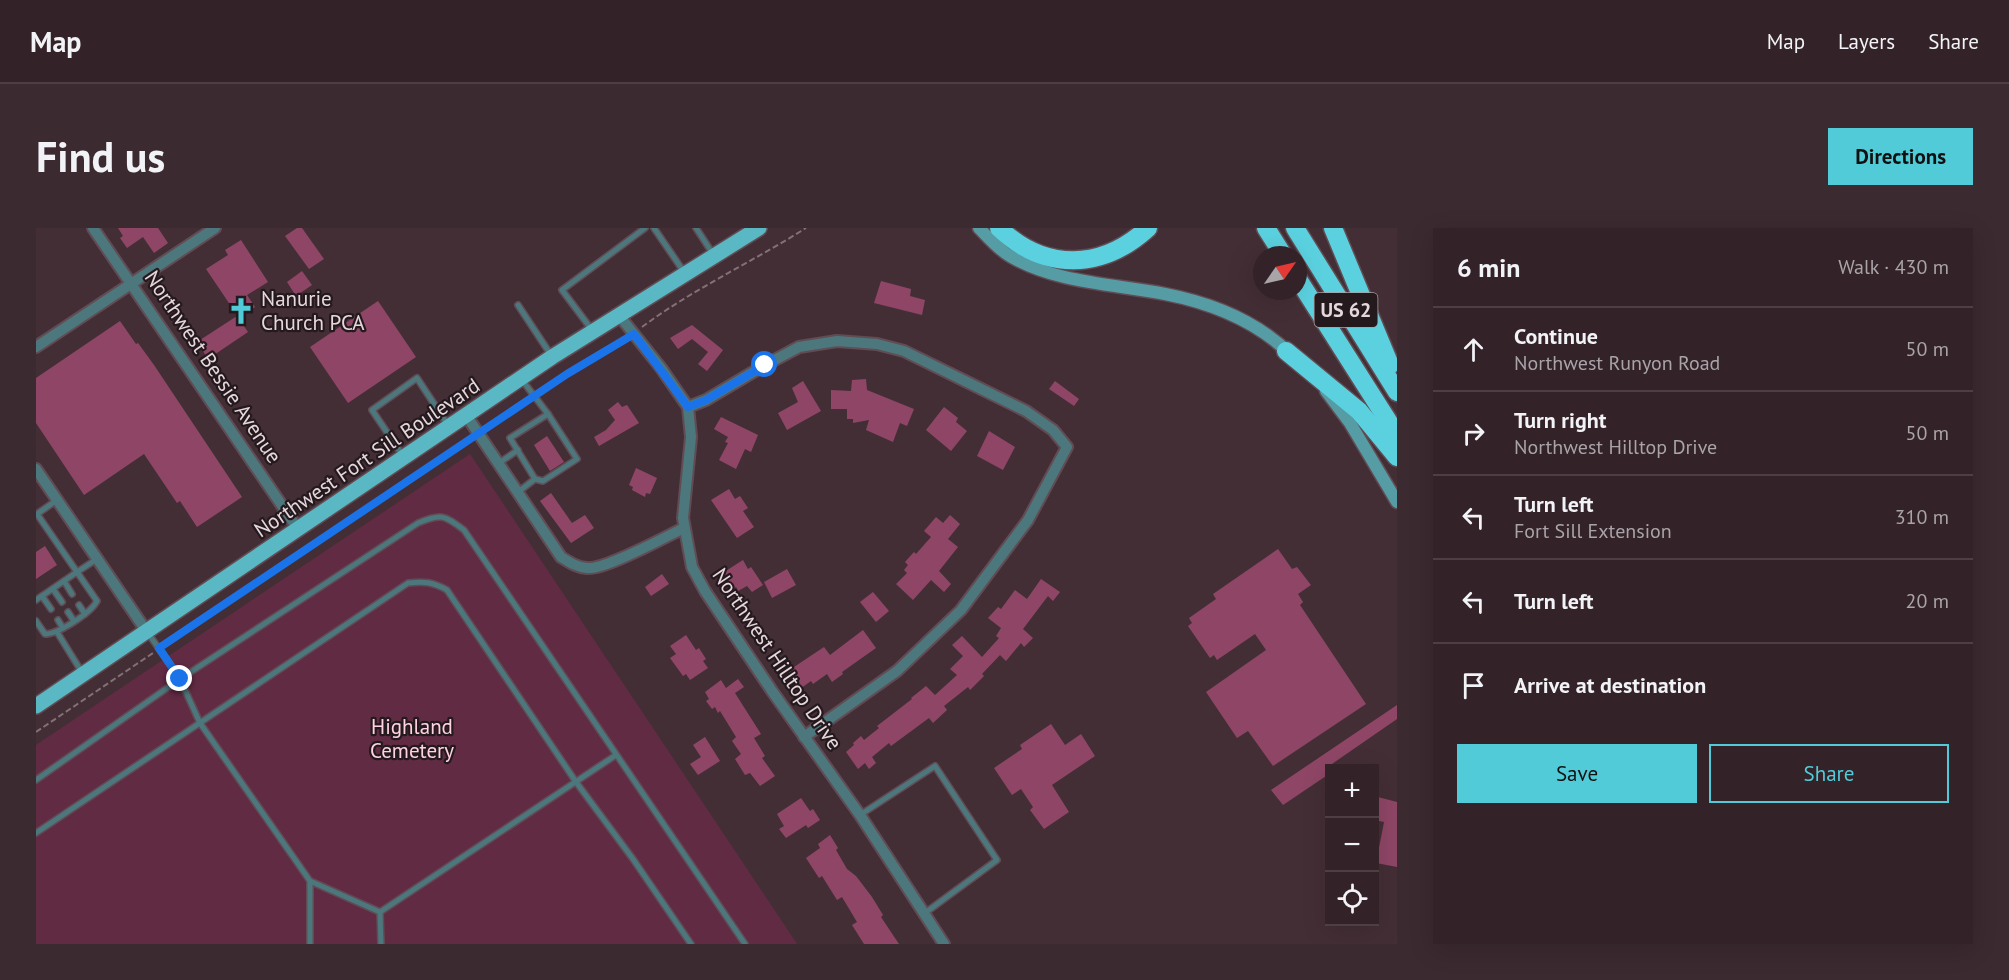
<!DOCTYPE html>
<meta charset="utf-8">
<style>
body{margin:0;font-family:"PT Sans",sans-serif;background:#3b2a30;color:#f1f3f6}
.controls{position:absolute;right:18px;bottom:18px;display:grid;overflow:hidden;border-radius:0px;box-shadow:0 6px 24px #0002}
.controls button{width:54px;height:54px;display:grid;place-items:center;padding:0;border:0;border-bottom:2px solid #4e3f45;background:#332228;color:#f1f3f6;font:30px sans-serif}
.compass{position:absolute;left:1217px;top:18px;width:54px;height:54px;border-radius:50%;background:#332228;box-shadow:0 6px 24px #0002;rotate:56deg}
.stop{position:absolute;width:18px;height:18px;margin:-14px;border:4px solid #1a73e8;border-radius:50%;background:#fff}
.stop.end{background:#1a73e8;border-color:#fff;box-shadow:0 2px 6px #0008}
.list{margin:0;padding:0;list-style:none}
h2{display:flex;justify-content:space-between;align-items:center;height:78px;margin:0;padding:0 24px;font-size:26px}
h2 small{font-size:20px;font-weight:400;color:#a9a4a8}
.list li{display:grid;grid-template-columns:39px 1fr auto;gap:18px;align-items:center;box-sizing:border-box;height:84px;padding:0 24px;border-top:2px solid #4e3f45}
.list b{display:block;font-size:22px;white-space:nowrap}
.list p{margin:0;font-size:20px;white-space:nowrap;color:#a9a4a8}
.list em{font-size:20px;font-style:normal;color:#a9a4a8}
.actions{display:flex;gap:12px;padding:18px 24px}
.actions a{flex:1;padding:14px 0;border:2px solid #52cbd9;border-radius:0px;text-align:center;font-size:21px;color:#52cbd9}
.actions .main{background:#52cbd9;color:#111}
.icon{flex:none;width:33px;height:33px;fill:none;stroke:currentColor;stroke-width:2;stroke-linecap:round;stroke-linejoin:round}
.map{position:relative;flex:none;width:1361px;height:716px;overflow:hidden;border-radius:0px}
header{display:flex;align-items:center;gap:36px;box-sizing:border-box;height:84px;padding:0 30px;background:#332228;border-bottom:2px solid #4e3f45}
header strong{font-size:28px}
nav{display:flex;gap:33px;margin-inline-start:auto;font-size:21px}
.intro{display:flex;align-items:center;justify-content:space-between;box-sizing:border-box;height:144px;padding:0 36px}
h1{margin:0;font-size:42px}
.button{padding:15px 27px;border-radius:0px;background:#52cbd9;color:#111;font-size:21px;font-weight:700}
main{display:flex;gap:36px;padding:0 36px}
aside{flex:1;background:#332228;border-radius:0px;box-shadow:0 6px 24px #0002}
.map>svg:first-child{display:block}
</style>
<header>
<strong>Map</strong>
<nav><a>Map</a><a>Layers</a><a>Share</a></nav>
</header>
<div class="intro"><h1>Find us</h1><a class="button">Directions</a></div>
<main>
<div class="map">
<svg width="1361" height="716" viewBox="0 0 1361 716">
<rect width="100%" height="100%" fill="#442e36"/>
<!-- green -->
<path fill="#622b44" d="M434 226 761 716H0V517Z"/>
<!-- building -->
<g fill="#8f4666">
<path d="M82 0H122L132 15 118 25 107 9 91 20 84 10 87 8Z"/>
<path d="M261 0H266L288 31 273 41 249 8Z"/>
<path d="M205 12 232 54 211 67 219 79 203 90 170 41 192 27 189 22Z"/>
<path d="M266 43 276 57 260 68 251 54Z"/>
<path d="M845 53 875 61 874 68 889 72 886 87 838 75Z"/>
<path d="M342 73 380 129 312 175 274 119Z"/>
<path d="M201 88 212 104 172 131 161 114Z"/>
<path d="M84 93 100 116 102 115 118 137 206 269 161 299 144 273 141 275 108 226 48 267 0 195V150Z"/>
<path d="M656 97 687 122 671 143 662 136 672 124 656 111 642 121 634 110Z"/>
<path d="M830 151 831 162 878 181 871 198 864 195 857 214 830 202 833 192 817 195V191H811V181H795V162L815 163 816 152Z"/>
<path d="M767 153 785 183 751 202 742 185 762 174 756 160Z"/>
<path d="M1019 153 1043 171 1038 178 1013 161Z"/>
<path d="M582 174 586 179 591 177 603 195 563 218 558 209 570 202 579 192 572 182Z"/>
<path d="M908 179 922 190 920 194 931 203 915 223 890 202Z"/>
<path d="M685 189 722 207 715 224 709 221 700 241 683 232 692 215 689 214 692 209 678 201Z"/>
<path d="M953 203 979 219 967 242 941 228Z"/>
<path d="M511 208 528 234 514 243 498 217Z"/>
<path d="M600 240 621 250 614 266 610 265 609 269 596 262 597 259 593 257Z"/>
<path d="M693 261 699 271 704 268 712 280 707 283 718 299 701 310 675 272Z"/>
<path d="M515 265 536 295 549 287 558 300 535 315 504 273Z"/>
<path d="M914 287 924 296 912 311 922 319 903 343 915 356 908 364 895 352 877 372 860 356 871 345 868 342 872 337 869 334 878 324 880 326 895 309 888 303 900 289 907 295Z"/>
<path d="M9 318 21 337 0 351V324Z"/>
<path d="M1242 321 1256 341 1261 339 1275 357 1262 366 1267 374 1264 377 1330 476 1237 538 1212 503 1201 510 1170 464 1230 422 1219 406 1181 432 1178 427 1174 430 1152 398 1156 395 1153 390 1180 371 1177 366Z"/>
<path d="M707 332 712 341 715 339 727 357 716 364 711 358 702 363 700 359 696 362 685 346Z"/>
<path d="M751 341 760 357 736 370 728 354Z"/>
<path d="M626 346 633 356 615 368 609 359Z"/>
<path d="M1005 351 1024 364 1017 373 1012 368 987 401 997 410 988 419 985 415 970 433 964 427 946 446 948 448 934 462 932 459 908 478 911 482 897 495 893 490 855 518 853 515 836 529 840 535 833 541 829 535 822 541 810 524 818 517 817 515 825 508 828 512 843 500 841 498 876 471 875 470 890 458 899 467 921 447 914 441 927 428 916 417 926 408 946 429 963 410 960 408 965 400 952 390 962 379 965 381 979 362 991 371Z"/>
<path d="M837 364 853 383 840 394 824 374Z"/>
<path d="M827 402 840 420 806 444 807 446 796 454 791 446 777 456 775 453 764 461 752 443 788 419 794 427Z"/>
<path d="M650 407 660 422 663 420 670 431 667 433 672 440 654 452 650 446 647 448 634 430 640 426 634 418Z"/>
<path d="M702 451 708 459 699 465 725 506 718 510 729 528 726 530 739 548 724 558 714 545 709 547 699 531 705 526 696 513 700 509 684 483 682 485 679 479 676 481 670 473 673 471 669 464 685 452 690 460Z"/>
<path d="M1361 477V491L1293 538V546L1247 577 1235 562Z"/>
<path d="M1015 496 1029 517 1045 506 1059 528 1016 557 1033 584 1008 601 994 582 997 579 985 561 976 567 958 540 986 521 984 517Z"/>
<path d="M669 509 684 533 662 547 654 536 665 529 657 517Z"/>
<path d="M1338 568 1361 574V639L1340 635 1348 594 1338 592Z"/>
<path d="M765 570 774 583 777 581 784 592 772 600 770 597 750 610 743 601 748 598 741 586Z"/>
<path d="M794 607 802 620 800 622 811 641 820 648 836 669 847 687 845 689 863 716H828L816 697 821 694 806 669 801 672 786 648 783 650 770 630 784 620 782 616Z"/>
</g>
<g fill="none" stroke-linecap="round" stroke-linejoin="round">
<defs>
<g id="lane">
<path d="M618 0 648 44"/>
<path d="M660 0 677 26"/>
<path d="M482 77 515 127"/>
<path d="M556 102 526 62 609 0"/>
<path d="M486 152 512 186 474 210 499 251"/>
<path d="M367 228 336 182 381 150 412 197"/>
<path d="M463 235 482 222"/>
<path d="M482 264 499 251 507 253 541 231 512 186"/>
<path d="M21 272 1 286 41 344 61 331"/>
<path d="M28 353 36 366"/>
<path d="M17 361 26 374"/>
<path d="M6 368 15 381"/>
<path d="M0 372 41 344 61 373C55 385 22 406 9 406L0 393"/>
<path d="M43 377 49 386"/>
<path d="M32 384 38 393"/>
<path d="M22 392 27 400"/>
<path d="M21 404 47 446"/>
<path d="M112 405 144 451 164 495 274 653 344 684 345 716"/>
<path d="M0 552 144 451 382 295C405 285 408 287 428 302L709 716"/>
<path d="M824 587 899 538 961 632 889 685"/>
<path d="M0 605 372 355C388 353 397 354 411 362L540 554 597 631 655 716"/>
<path d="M344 684 580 527"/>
<path d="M274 716V653"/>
</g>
<g id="street">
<path d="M57 0 262 301"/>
<path d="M582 86 625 140 652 179 655 209 647 290 656 339 669 363 736 463 824 587 908 716"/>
<path d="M0 119 179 0"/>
<path d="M652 179 670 172 729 137 763 119 801 113 841 116 868 123 990 183 1017 202 1031 219 992 292 925 382 861 443 768 509"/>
<path d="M430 187 525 329C533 334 540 339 551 340 569 342 629 309 648 300"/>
<path d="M0 241 111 404"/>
</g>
<g id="secondary">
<path d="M943 0C953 10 962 21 974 28 1019 55 1078 56 1129 66 1175 75 1221 93 1255 127"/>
<path d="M1290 163 1314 195 1361 274"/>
</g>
<path id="primary" d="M0 478 516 129 723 0"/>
<g id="highway">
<path d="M963 0C1009 44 1066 42 1112 0"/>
<path d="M1230 0 1247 27"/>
<path d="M1259 0 1361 164"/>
<path d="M1297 0 1354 137"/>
<path d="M1262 51 1361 207"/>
<path d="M1250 123 1323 183 1361 229"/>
</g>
</defs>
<!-- lane casing -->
<use href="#lane" stroke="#614c54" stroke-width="8"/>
<!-- street casing -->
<use href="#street" stroke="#614c54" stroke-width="14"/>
<!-- secondary casing -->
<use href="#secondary" stroke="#614c54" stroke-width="15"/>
<!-- primary casing -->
<use href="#primary" stroke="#614c54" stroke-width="18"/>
<!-- highway casing -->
<use href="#highway" stroke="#614c54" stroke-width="21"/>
<!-- path -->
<g stroke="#837077" stroke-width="2" stroke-dasharray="6 3" stroke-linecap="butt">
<path d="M606 99C657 61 716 34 770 0"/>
<path d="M505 164 589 111"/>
<path d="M452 199 492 172"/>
<path d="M129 417 433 212"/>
<path d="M0 504 117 425"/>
</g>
<!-- lane -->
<use href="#lane" stroke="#4c777d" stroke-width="5"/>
<!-- street -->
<use href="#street" stroke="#4c777d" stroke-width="10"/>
<!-- secondary -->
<use href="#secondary" stroke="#559ca5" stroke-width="12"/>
<!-- primary -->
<use href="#primary" stroke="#59b8c3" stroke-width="15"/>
<!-- highway -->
<use href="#highway" stroke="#5bd1df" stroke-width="18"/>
</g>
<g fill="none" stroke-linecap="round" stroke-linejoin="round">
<!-- route -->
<path stroke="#1a73e8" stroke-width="8" d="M144 451 123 420 531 146 598 106 652 179 670 172 729 137"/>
</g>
<!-- icons -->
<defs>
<symbol id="church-bare" viewBox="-9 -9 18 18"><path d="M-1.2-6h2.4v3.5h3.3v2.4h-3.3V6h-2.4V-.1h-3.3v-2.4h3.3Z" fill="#52cbd9" stroke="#24191d" stroke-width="2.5" paint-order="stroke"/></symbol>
</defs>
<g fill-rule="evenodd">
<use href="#church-bare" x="186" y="64" width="38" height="38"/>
</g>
<g text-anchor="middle" stroke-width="4.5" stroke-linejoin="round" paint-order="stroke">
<!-- shield labels -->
<rect fill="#24191d" stroke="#ac9ea3" stroke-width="1.5" x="1278.5" y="65" width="63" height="34" rx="4.5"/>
<g font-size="20" font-weight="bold" fill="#e6d7dd">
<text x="1310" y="89">US 62</text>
</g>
<!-- poi labels -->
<g font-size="21" fill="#e6d7dd" stroke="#24191d" text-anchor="start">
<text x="225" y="78">Nanurie<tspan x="225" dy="24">Church PCA</tspan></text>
</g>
<!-- street labels -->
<g font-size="21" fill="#e6d7dd" stroke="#24191d">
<text transform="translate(177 139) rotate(56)" y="7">Northwest Bessie Avenue</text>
<text transform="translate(331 230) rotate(-34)" y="7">Northwest Fort Sill Boulevard</text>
<text transform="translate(741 431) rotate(56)" y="7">Northwest Hilltop Drive</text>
</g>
<!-- park labels -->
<g font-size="21" fill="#ffd2e3" stroke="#24191d">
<text x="376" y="506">Highland<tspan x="376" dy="24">Cemetery</tspan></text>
</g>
</g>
</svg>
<div class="controls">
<button>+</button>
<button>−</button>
<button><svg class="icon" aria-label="locate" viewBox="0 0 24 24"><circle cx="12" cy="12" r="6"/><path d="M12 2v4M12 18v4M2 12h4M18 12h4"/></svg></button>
</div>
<svg class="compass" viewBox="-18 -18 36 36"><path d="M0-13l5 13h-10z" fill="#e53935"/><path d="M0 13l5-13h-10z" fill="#a9a4a8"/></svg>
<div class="stop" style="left:729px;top:137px"></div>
<div class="stop end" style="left:144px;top:451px"></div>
</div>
<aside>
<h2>6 min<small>Walk · 430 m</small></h2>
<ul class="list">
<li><svg class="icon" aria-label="ahead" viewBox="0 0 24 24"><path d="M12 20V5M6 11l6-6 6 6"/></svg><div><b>Continue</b><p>Northwest Runyon Road</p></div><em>50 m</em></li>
<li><svg class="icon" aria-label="right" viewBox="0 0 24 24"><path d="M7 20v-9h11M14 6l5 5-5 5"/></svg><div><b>Turn right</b><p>Northwest Hilltop Drive</p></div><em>50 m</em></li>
<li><svg class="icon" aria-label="left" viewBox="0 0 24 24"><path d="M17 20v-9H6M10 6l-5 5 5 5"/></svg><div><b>Turn left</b><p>Fort Sill Extension</p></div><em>310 m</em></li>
<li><svg class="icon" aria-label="left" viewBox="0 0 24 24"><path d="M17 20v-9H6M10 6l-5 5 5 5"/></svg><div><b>Turn left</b></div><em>20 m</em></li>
<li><svg class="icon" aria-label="arrive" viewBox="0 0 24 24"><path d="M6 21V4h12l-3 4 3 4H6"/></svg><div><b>Arrive at destination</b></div></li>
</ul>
<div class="actions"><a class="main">Save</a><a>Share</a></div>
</aside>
</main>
